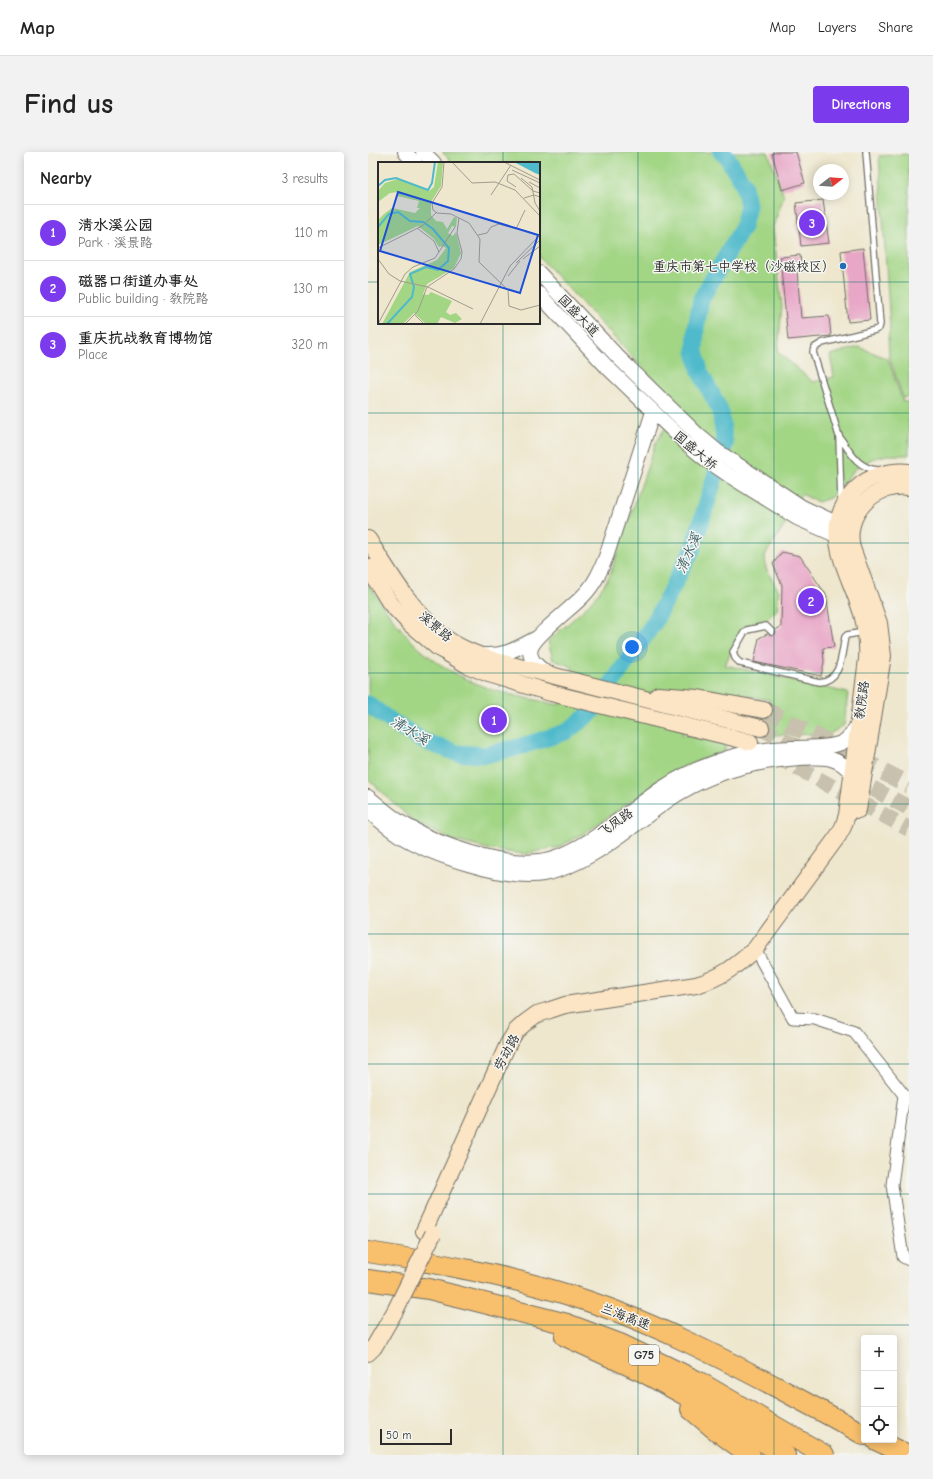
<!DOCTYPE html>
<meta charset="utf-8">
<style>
body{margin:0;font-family:"Comic Neue","LXGW WenKai TC",sans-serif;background:#f2f2f2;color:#222}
.controls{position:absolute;right:12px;bottom:12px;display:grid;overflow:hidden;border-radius:4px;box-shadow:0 2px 10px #0003}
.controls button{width:36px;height:36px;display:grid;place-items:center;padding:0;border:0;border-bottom:1px solid #e0e0e0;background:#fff;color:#222;font:20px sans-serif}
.compass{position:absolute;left:445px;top:12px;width:36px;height:36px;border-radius:50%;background:#fff;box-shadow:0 2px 10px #0003;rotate:73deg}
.scale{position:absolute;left:12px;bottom:10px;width:72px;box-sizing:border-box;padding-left:4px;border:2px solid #2b2b2b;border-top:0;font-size:11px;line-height:14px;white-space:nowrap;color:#2b2b2b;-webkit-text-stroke:3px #f6f6f2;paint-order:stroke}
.you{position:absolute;left:264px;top:495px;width:14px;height:14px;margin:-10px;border:3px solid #fff;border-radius:50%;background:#1a73e8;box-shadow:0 0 0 6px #1a73e833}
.badge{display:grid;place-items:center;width:26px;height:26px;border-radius:50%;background:#7c3aed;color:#fff;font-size:13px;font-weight:700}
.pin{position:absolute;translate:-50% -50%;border:2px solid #fff;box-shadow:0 1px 4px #0006}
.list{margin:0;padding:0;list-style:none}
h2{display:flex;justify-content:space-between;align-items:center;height:52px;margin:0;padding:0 16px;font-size:17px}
h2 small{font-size:13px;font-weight:400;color:#767676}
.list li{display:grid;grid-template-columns:26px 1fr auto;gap:12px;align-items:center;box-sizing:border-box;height:56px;padding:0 16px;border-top:1px solid #e0e0e0}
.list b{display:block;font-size:15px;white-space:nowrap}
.list p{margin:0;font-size:13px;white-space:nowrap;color:#767676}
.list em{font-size:13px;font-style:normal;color:#767676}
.icon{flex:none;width:22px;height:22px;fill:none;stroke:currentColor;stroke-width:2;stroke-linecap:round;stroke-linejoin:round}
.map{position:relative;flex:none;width:541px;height:1303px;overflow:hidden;border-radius:4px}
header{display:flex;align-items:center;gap:24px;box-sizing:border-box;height:56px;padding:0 20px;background:#fff;border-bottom:1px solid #e0e0e0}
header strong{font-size:19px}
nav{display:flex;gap:22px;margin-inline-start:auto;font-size:14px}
.intro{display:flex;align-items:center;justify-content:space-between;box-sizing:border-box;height:96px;padding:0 24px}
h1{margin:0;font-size:28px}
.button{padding:10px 18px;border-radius:4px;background:#7c3aed;color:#fff;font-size:14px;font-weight:700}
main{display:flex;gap:24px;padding:0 24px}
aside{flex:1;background:#fff;border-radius:4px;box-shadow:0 2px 10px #0003}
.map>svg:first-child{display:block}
</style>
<header>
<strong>Map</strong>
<nav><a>Map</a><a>Layers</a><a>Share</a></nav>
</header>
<div class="intro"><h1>Find us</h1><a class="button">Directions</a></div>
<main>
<aside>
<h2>Nearby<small>3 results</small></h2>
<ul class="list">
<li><span class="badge">1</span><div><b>清水溪公园</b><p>Park · 溪景路</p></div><em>110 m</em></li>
<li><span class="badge">2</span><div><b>磁器口街道办事处</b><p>Public building · 教院路</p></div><em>130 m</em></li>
<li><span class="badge">3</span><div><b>重庆抗战教育博物馆</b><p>Place</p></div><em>320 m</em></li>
</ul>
</aside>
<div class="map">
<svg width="541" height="1303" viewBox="0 0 541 1303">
<rect width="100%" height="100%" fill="#f6f6f2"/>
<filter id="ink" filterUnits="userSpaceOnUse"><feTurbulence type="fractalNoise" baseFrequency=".025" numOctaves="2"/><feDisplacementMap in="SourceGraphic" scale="8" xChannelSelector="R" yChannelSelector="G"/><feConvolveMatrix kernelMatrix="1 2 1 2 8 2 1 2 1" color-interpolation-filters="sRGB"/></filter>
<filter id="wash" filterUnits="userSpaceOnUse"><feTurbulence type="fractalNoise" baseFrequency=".012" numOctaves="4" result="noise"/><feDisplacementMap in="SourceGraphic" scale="16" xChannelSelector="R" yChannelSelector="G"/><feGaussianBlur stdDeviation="0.9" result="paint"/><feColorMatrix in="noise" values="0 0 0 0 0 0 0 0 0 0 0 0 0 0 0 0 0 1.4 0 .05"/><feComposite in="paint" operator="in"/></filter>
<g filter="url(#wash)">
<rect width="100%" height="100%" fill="#eee7ce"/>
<!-- green -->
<g fill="#a2d584" stroke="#668058">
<path d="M74 0H400L416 44 405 75 414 154 410 200 445 230 466 225 462 203 491 195 520 207 535 250H541V303H519L504 307 488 316 462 346 450 350 433 342 417 373 397 403 398 417 411 439 409 458 398 468 375 475 357 513 480 541 476 573 462 582 397 583 402 548 327 535 314 582 357 592V599L312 616 215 682 191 695 156 702 124 698 87 689 47 671 0 627V431C12 449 25 469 40 485 61 509 95 528 125 538 146 544 169 548 191 553L205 515 185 508 180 489C204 468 226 452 242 423L288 290 311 255 171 105V11H85Z"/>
<path d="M541 2V245L535 246 521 204 520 186 522 176 511 4Z"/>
</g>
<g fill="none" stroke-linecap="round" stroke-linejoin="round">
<!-- river -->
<path stroke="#4fbacb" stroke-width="17" d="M0 552 20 567 55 589 89 601 117 603 151 595 198 580 223 561 286 471 325 396 357 292 352 258 332 220 327 199 328 176 333 147 375 75 380 53 375 31 359 5 353 0"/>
</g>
<g id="blocks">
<!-- building -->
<g fill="#e8a7c7">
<path d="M409 0H428L437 31 414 38 404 1Z"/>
<path d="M455 48 461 91 433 94 428 51Z"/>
<path d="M495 96 502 168 480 170 473 99Z"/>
<path d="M432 103 434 119H429L433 166 461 164 463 184 420 188 412 105Z"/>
<path d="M414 400 432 404 458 443 466 495 455 496 456 510 453 524 386 510 391 486 413 475 414 433 405 412Z"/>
</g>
</g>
</g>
<g filter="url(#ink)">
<use href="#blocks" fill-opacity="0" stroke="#6f6d64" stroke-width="1"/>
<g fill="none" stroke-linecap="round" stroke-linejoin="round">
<!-- secondary-tunnel -->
<g stroke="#c7c1ad" stroke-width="16" stroke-dasharray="16 8" stroke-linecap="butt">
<path d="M393 576 436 599"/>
<path d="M408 604 541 677"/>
<path d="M483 625 541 656"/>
</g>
<!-- primary-tunnel -->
<path stroke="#c7c1ad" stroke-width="18" stroke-dasharray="18 9" stroke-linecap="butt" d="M396 558 541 633"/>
<defs>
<g id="service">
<path d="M471 284 445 200 446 196 454 191 507 178 511 176 512 172 498 0"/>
<path d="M473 349 471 284C482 300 489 316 510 318"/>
<path d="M404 480 398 474 379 478 376 481 365 500 367 506 372 511 451 530C474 528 473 504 477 485L479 483 496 480"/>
</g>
<path id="minor" d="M387 797 425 866 447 867 486 880 536 943 524 1033 535 1105 541 1108"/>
<g id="tertiary">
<path d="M37 0 47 11"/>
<path d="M55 0 66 11"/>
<path d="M171 121 250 205 331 284 349 299 434 355 479 376"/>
<path d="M171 142 239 215 318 291 340 309 362 324 429 366 479 388"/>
<path d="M116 503C139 504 149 496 169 486"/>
<path d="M180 522C172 516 159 508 163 496 167 483 204 456 215 444 227 432 233 418 239 402L285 260"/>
<path d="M0 645C13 655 25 667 39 674 73 694 133 714 172 709 211 705 260 659 293 637 311 625 328 617 348 610 371 601 397 597 422 596 438 595 458 597 473 591 482 587 486 579 490 571"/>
<path d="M0 659C10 667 20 676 31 683 63 703 138 728 175 722 220 714 262 675 299 649 338 622 385 609 432 606 453 605 470 603 484 622"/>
</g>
<g id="secondary">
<path d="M0 387C23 423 42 457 75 484 90 496 110 503 128 509L324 559 393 576"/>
<path d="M0 415 22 451 43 473 69 495 99 513 123 523 183 541 382 590"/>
<path d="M290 543 330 546 396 558"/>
<path d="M490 658 515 504 511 471 484 396C475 362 507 330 541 335"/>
<path d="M56 1079 140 892 148 879 158 870 169 862 182 858 197 853 328 833C353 826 368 814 387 797L470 684 475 675 479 663 499 507C500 491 498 477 494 462 481 418 449 377 488 337 501 324 522 318 541 320"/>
<path d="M0 1201 6 1195 27 1159"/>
</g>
<g id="motorway">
<path d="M0 1100C69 1111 137 1123 204 1144 278 1167 348 1203 416 1239 443 1254 470 1267 496 1283"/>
<path d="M0 1128 61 1137 199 1172 252 1192 331 1230 456 1303"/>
<path d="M197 1184 275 1220 332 1251 417 1303"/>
<path d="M323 1257 348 1278 382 1303"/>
<path d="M508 1288 540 1303"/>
</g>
</defs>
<!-- service casing -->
<use href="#service" stroke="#6f6d64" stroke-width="8"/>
<!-- minor casing -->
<use href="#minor" stroke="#6f6d64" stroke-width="13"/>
<!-- tertiary casing -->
<use href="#tertiary" stroke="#6f6d64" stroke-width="16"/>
<!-- secondary casing -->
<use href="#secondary" stroke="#6f6d64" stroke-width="18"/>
<!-- motorway casing -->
<use href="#motorway" stroke="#6f6d64" stroke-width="22"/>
<!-- service -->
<use href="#service" stroke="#fff" stroke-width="5.5"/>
<!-- minor -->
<use href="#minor" stroke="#fff" stroke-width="11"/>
<!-- tertiary -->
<use href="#tertiary" stroke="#fff" stroke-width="14"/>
<!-- secondary -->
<use href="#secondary" stroke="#fce5c4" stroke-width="16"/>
<!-- motorway -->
<use href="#motorway" stroke="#f8bf6c" stroke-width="20"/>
<defs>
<path id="secondary-bridge" d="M27 1159 65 1082"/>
</defs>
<!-- secondary-bridge casing -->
<use href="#secondary-bridge" stroke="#6f6d64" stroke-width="18" stroke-linecap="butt"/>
<!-- secondary-bridge -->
<use href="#secondary-bridge" stroke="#fce5c4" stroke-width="16"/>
</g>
</g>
<!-- grid -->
<path fill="none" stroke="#0f766e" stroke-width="1" stroke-opacity="0.55" d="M135 0V11M270 0V1303M406 0V1303M0 130H11M171 130H541M135 171V1303M0 261H541M0 391H541M0 521H541M0 652H541M0 782H541M0 912H541M0 1042H541M0 1173H541"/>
<!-- markers -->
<circle fill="#1f6fb2" stroke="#f6f6f2" stroke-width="1.5" cx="475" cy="114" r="4"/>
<g text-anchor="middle" stroke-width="3" stroke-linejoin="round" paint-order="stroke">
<!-- shield labels -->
<rect fill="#f6f6f2" stroke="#686867" stroke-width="1" x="261" y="1193" width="30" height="20" rx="3"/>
<g font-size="12" font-weight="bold" fill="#2b2b2b">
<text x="276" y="1207">G75</text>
</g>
<!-- poi labels -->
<g font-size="13" fill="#2b2b2b" stroke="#f6f6f2" text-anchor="end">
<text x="467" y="119">重庆市第七中学校（沙磁校区）</text>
</g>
<!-- street labels -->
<g font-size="13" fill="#2b2b2b" stroke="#f6f6f2">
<text transform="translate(211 163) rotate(46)" y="5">国盛大道</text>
<text transform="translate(328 298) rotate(40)" y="5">国盛大桥</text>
<text transform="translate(68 474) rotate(41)" y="5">溪景路</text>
<text transform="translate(493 548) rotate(-82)" y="5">教院路</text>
<text transform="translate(247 670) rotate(-35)" y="5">飞凤路</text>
<text transform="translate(138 900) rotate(-62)" y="5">劳动路</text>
<text transform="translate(258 1164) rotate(21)" y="5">兰海高速</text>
</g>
<!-- water labels -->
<g font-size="14" font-style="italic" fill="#385d63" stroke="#f6f6f2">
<text transform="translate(320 401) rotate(-66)" y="5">清水溪</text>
<text transform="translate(42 578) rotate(31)" y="5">清水溪</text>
</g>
</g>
<!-- overview -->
<g transform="translate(10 10)">
<rect width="162" height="162" fill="#eee7ce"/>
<path d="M60 0H65L63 24 53 40V53L58 59 65 60 69 67 76 55 79 56 78 65 74 64 70 71 75 74 78 70 83 91 76 106 49 122 45 132 50 133 53 130 74 139 68 150 72 153 78 151 84 157 77 161 63 155 59 162H48L36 151 25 162H4L32 110 59 98 68 86 64 84 61 85 56 77 40 64 0 83V58L6 52 14 46 37 51 42 46H39L41 39 19 34 20 30 12 31 0 40V29L7 21 20 17 51 29 56 25Z" fill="#a2d584"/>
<path d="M136 0H162V13L157 11Z" fill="#4fbacb"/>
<path fill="none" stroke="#4fbacb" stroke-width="2" d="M0 24 7 18 18 16 50 28 54 21 57 0M0 65 11 52 20 50 32 59 45 60 55 67 71 86 70 99 60 108 48 105 32 112 36 125 34 135 9 162"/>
<path fill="none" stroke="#a09c8d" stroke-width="1" d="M66 0 64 25 54 41 55 48 59 51 73 52 91 61 102 77 101 100 130 128 131 144 143 148 162 143M74 0 94 21 117 20 137 28 162 54M126 0 162 18M134 8 162 21M143 16 154 25 157 41 162 49M151 20 162 26M138 25 129 19 130 13 136 12 155 29 162 31M113 33 133 3M146 36 156 33 162 35M39 66 56 79 61 90M100 73 109 71 113 65 121 62 138 67 147 48M0 86 44 64 59 50M0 97 11 112 22 119 50 125 95 147M145 97 162 84M138 101 162 78M130 114 142 99M37 153 46 162M0 162 27 112 35 105 57 96 77 65M27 162 40 149 49 125 76 107 83 97 84 90 79 71 81 56M102 162 132 104 162 73"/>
<path fill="#1d4ed8" fill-opacity="0.15" stroke="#1d4ed8" stroke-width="2" d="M20 30 160 73 142 131 2 89Z"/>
<rect width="162" height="162" fill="none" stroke="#2b2b2b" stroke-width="2"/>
</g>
</svg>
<div class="controls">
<button>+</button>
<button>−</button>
<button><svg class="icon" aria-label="locate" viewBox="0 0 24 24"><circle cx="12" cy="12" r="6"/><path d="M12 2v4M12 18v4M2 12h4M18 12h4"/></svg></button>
</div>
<svg class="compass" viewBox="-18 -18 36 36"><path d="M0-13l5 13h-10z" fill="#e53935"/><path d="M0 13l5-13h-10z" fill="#767676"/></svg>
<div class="scale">50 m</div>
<div class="you"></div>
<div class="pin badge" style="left:126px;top:568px">1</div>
<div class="pin badge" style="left:443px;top:449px">2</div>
<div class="pin badge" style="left:444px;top:71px">3</div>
</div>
</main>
